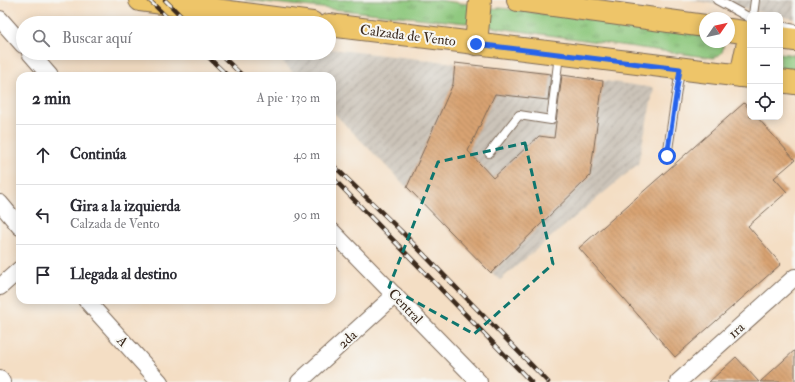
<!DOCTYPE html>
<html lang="es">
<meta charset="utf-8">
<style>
body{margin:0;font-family:"IM FELL Double Pica",serif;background:#f2f2f3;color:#2b2b33}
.controls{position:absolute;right:12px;top:12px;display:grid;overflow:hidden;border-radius:8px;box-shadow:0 2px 10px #0003}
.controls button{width:36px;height:36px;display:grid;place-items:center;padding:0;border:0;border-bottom:1px solid #e1e1e2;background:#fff;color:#2b2b33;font:20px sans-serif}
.compass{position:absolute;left:699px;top:12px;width:36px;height:36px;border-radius:50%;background:#fff;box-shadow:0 2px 10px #0003;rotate:56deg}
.stop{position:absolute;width:12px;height:12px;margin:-9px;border:3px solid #2563eb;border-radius:50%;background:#fff}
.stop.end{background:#2563eb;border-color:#fff;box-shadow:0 1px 4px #0008}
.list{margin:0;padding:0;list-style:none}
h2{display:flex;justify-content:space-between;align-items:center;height:52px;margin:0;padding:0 16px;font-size:17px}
h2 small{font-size:13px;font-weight:400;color:#7c7c81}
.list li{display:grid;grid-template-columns:26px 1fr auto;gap:12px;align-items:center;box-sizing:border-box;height:60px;padding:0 16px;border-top:1px solid #e1e1e2}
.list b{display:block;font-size:15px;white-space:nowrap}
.list p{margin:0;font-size:13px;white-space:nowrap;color:#7c7c81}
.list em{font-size:13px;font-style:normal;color:#7c7c81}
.icon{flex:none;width:22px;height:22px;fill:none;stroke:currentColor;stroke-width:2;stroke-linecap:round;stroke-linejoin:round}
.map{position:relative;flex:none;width:795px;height:382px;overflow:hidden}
.search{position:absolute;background:#fff;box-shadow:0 2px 10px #0003;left:16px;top:16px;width:320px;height:44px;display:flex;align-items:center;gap:10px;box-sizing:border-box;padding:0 14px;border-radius:22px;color:#7c7c81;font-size:15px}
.panel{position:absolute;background:#fff;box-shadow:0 2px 10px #0003;left:16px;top:72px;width:320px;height:232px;border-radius:12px}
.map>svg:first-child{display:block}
</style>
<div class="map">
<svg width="795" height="382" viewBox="0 0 795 382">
<defs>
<pattern id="industrial-furrows" width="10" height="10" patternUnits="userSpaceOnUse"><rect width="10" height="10" fill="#cbc3b8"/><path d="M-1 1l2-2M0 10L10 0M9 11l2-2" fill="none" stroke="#a69f95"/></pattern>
<pattern id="grass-tufts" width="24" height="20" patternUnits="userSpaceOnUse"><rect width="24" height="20" fill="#8cc77c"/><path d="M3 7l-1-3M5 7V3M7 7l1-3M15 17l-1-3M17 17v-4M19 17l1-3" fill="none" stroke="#74a265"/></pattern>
<pattern id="building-back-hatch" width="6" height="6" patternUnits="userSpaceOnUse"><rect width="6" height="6" fill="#d8a372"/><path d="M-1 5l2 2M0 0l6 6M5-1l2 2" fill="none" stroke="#b0855d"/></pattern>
</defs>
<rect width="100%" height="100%" fill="#f6f6f2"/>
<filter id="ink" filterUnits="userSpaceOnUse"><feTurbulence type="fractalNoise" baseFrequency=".025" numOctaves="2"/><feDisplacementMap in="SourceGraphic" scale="8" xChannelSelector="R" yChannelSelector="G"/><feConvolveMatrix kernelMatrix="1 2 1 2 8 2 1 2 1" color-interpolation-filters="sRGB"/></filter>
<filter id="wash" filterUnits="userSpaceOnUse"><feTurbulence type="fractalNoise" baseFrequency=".012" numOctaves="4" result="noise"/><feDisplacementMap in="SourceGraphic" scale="16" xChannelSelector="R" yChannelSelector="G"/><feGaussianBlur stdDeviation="0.9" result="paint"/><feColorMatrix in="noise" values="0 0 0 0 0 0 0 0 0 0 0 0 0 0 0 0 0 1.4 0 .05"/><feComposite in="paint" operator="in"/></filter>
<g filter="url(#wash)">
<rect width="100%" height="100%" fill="#f4dec4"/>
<!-- industrial -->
<g fill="url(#industrial-furrows)">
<path d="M690 0H795V19L780 16V15Z"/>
<path d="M329 49 563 75 654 88 638 164 500 280 491 273 332 111V76H297L274 53H329Z"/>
</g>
<!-- grass -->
<g fill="url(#grass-tufts)" stroke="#64784d">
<path d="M245 0H436L468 4 472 7 471 20 466 23Z"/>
<path d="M500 8 705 34V42H723C724 51 722 55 713 58L491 27 487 23C488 12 489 9 500 8Z"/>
<path d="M780 53 795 55V77L780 75Z"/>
</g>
<g id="blocks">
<!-- building -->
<g fill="url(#building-back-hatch)">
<path d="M455 63 551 74 548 100 495 94 468 151 493 178 539 136 554 138 562 75 603 81 590 176 491 273 407 187 453 84Z"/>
<path d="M744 103 750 110V117H757L795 160 774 178 787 192 748 226 781 264 675 357 579 248Z"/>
<path d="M795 350V382H760Z"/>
<path d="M736 357 759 382H709Z"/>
</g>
</g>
</g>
<g filter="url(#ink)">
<use href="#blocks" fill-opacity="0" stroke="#7c6958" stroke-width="1"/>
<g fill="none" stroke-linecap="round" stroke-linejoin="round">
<defs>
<g id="service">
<path d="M717 0 750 18"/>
<path d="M753 15 755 0"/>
<path d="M780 26 795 29"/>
<path d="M489 153 519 115 551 120 559 55"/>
<path d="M667 156 680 70"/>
</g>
<g id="minor">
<path d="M0 19 23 45"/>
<path d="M30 53 50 76"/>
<path d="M0 203 20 227"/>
<path d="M332 231 479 382"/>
<path d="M0 287 20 269"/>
<path d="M86 300 160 382"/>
<path d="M0 379 2 382"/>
<path d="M299 382 395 295"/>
<path d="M678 382 795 277"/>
</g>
<g id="primary">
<path d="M140 0 312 23"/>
<path d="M518 0 705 26"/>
<path d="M329 25 750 77"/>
<path d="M729 30 750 33 741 76"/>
<path d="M780 38 795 40"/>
<path d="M476 44 480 0"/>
<path d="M780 81 795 83"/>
</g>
</defs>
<!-- service casing -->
<use href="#service" stroke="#7c6958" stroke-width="10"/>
<!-- minor casing -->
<use href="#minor" stroke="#7c6958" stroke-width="18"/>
<!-- primary casing -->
<use href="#primary" stroke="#7c6958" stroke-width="24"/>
<!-- service -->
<use href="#service" stroke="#fff" stroke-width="8"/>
<!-- minor -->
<use href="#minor" stroke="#fff" stroke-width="16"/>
<!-- primary -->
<use href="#primary" stroke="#eec569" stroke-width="22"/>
<defs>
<g id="rail">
<path d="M149 0 173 23"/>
<path d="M165 0 188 23"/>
<path d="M204 53 228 76"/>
<path d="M219 53 243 76"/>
<path d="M332 164 401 231 548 382"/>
<path d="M332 177 531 382"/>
</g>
</defs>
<!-- rail casing -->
<use href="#rail" stroke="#3b2a1e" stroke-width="4.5"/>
<!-- rail -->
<use href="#rail" stroke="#f6f6f2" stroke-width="3" stroke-dasharray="9" stroke-linecap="butt"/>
</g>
</g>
<g fill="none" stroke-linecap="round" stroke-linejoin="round" filter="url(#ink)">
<!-- route -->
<path stroke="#2563eb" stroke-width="5" d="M476 44 680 69 667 156"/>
</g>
<!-- marked area -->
<path fill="none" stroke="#0f766e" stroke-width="3" stroke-dasharray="8 5" stroke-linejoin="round" d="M525 143 553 264 474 334 389 287 438 162Z"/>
<g text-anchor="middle" stroke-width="4" stroke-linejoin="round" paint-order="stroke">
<!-- street labels -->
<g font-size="14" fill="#3b2a1e" stroke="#f6f6f2">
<text transform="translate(408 35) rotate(7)" y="5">Calzada de Vento</text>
<text transform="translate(406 306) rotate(46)" y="5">Central</text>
<text transform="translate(736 330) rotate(-42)" y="5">1ra</text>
<text transform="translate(347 339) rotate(-42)" y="5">2da</text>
<text transform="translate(123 341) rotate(48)" y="5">A</text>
</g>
</g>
</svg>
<div class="controls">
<button>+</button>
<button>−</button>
<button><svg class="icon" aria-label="locate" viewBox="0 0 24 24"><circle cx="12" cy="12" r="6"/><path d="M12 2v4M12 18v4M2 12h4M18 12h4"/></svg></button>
</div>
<svg class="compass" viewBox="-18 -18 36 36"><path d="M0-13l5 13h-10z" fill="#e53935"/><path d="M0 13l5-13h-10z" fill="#7c7c81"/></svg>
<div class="stop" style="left:667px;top:156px"></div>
<div class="stop end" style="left:476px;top:44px"></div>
<div class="search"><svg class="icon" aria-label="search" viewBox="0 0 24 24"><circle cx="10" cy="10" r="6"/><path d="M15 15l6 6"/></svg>Buscar aquí</div>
<section class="panel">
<h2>2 min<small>A pie · 130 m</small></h2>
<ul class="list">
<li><svg class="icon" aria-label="ahead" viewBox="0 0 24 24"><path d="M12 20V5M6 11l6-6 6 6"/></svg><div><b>Continúa</b></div><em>40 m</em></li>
<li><svg class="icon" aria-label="left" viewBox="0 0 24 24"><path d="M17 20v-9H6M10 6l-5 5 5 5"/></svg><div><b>Gira a la izquierda</b><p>Calzada de Vento</p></div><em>90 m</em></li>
<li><svg class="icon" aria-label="arrive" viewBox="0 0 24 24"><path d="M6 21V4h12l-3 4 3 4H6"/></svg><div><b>Llegada al destino</b></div></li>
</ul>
</section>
</div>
